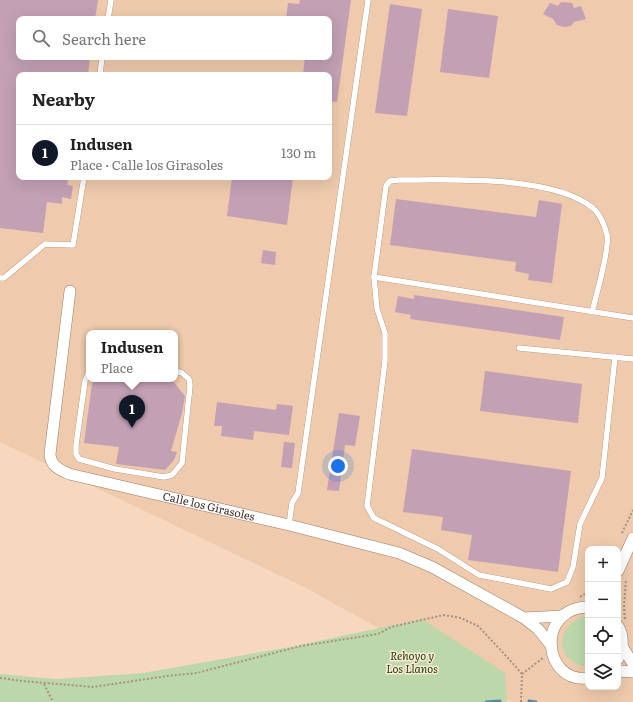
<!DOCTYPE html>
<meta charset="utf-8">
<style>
body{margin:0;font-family:Literata,serif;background:#f6f6f6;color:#222}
.controls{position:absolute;right:12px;bottom:12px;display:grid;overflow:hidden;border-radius:8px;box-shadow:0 4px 16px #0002}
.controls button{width:36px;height:36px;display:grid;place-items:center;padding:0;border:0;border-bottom:1px solid #e0e0e0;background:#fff;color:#222;font:20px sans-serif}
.you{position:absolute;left:338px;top:466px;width:14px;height:14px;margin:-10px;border:3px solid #fff;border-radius:50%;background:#1a73e8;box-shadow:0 0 0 6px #1a73e833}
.badge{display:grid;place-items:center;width:26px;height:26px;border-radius:50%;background:#111827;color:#fff;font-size:13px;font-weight:700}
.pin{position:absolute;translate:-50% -33px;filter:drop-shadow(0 1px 2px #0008)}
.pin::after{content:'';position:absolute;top:21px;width:14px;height:12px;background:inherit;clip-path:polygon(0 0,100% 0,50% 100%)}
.popup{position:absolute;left:86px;top:330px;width:92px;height:52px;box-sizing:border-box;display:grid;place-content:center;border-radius:8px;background:#fff;filter:drop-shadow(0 1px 3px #0005);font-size:13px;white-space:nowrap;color:#767676}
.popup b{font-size:15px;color:#222}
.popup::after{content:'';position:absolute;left:50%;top:100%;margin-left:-8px;border:8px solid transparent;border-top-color:#fff}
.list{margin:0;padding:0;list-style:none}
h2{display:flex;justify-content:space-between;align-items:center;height:52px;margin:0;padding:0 16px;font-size:17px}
h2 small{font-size:13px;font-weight:400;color:#767676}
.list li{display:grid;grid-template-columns:26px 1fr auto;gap:12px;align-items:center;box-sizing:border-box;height:56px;padding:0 16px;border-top:1px solid #e0e0e0}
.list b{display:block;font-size:15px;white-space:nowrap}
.list p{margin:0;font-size:13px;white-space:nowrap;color:#767676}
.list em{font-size:13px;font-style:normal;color:#767676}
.icon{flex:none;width:22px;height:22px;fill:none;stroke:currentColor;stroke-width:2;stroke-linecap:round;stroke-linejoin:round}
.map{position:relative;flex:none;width:633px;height:702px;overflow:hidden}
.search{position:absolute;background:#fff;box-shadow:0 4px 16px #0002;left:16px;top:16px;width:316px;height:44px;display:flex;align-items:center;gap:10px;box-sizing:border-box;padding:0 14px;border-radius:8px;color:#767676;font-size:15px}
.panel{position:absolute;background:#fff;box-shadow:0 4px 16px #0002;left:16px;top:72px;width:316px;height:108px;border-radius:8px}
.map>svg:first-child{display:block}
</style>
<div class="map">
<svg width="633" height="702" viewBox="0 0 633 702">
<rect width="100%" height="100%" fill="#f7d8bf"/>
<!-- built -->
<path fill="#efcaac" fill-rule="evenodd" d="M0 0H633V702H512L306 588 0 442ZM19 19H329V57H19ZM19 75H329V177H19ZM89 333H175V379H89ZM588 549H618V687H588Z"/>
<!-- green -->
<g fill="#bcd8ab">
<path d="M582 617H588V667H587C556 662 554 628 582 617Z"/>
<path d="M422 619 505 673 507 702H0V674L56 679 143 673 290 647Z"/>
</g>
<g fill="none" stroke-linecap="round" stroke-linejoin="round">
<!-- stream -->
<g stroke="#548ba6" stroke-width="3">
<path d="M529 701 536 702"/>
<path d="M486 702 500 701"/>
</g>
</g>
<!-- building -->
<g fill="#c3a0b4">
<path d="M0 0H98L95 19H19V57H90L88 75H19V177H69L67 185 73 186 71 199 62 197V204L47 202 43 233 0 228Z"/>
<path d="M300 0H351L337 102 329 101V75H303L305 57H329V19H286L288 3 299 4Z"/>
<path d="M561 2 572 3 574 8 581 6 586 19 574 22 571 26 564 27 557 25 553 19 543 14 550 3 558 6Z"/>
<path d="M390 4 422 9 407 116 375 113Z"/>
<path d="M448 9 498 16 489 78 440 72Z"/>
<path d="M232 177H293L287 225 227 216Z"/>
<path d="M396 199 536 217 539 200 562 204 552 283 528 280 529 274 515 271 516 262 390 245Z"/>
<path d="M263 250 276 252 275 265 261 263Z"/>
<path d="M414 295 564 317 560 340 410 319 411 315 395 312 398 296 414 299Z"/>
<path d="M485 371 582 384 578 423 480 411Z"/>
<path d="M95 379H169L173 381 185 396 182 413 171 451 177 452 174 460 165 470 116 464 119 447 84 443 92 384Z"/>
<path d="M217 402 276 410 277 404 293 406 289 435 254 431 253 440 221 436 222 426H214Z"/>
<path d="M339 413 360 416 355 446 345 445 339 491 327 490Z"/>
<path d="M284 442 295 443 292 468 281 467Z"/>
<path d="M412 449 571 471 558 572 468 560 472 535 441 530 443 517 403 512Z"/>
</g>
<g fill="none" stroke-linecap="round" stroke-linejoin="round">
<defs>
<g id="service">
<path d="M108 19 111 0"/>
<path d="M100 75 102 57"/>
<path d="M374 277 377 309 385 333V361L367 506 374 518 438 549 479 575 551 589 567 582 573 567 580 524 602 478 615 357"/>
<path d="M0 278H4L45 244 73 245 84 177"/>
<path d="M592 312C596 297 610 247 607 235 605 226 600 214 593 208 552 175 451 180 399 180L390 181 386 186 374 277 633 318"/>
<path d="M519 348 633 359"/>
<path d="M89 371 85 381 76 445V454L79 459 115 469 164 477 172 475 182 463 190 386 189 379 182 373 175 371"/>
<path d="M289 525 292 503 298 493 368 0"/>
</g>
<g id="minor">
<path id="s1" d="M70 291 50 454C51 467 59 469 69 474L289 525 399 553 432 567 524 618 538 629 550 644"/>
<path d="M618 571 633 538"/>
<path d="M588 607C535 608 543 684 588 678"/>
<path d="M524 618 562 616"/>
<path d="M618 626C624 636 623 648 618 659"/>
<path d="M622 646 633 664"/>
<path d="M618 671 633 672"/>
</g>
</defs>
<!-- service casing -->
<use href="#service" stroke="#987c65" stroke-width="6"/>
<!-- minor casing -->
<use href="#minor" stroke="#987c65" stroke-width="12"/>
<!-- path -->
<g stroke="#a8917f" stroke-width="2" stroke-dasharray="2 2" stroke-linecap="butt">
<path d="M622 533 633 510"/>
<path d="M580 597 588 592"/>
<path d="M625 619 624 607 626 579"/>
<path d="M522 674 543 658"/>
<path d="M0 678 22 681 93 687 167 676 197 673 301 646 378 634 391 627 444 615 461 618 478 626 508 658 522 674 521 702"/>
<path d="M44 684 53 702"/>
</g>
<!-- service -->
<use href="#service" stroke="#fff" stroke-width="5.5"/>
<!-- minor -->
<use href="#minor" stroke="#fff" stroke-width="11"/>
</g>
<g text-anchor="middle" stroke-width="3" stroke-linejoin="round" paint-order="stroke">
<!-- street labels -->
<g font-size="11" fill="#3f3229" stroke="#fbe8d9">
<text dy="4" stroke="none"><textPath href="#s1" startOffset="337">Calle los Girasoles</textPath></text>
</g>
<!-- park labels -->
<g font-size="11" font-style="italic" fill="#214400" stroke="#fbe8d9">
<text x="412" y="660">Rehoyo y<tspan x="412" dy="13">Los Llanos</tspan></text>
</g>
</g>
</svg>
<div class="controls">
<button>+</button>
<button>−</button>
<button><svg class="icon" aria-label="locate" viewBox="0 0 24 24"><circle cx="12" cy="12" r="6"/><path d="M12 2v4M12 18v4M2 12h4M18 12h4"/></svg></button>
<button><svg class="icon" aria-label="layers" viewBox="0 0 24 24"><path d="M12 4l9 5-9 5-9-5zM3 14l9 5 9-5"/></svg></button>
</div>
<div class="you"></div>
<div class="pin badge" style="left:132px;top:428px">1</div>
<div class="popup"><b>Indusen</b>Place</div>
<div class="search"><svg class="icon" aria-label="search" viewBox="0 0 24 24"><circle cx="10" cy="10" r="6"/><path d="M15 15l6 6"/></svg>Search here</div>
<section class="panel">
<h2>Nearby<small></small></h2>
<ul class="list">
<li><span class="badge">1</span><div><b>Indusen</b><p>Place · Calle los Girasoles</p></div><em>130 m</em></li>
</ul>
</section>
</div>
